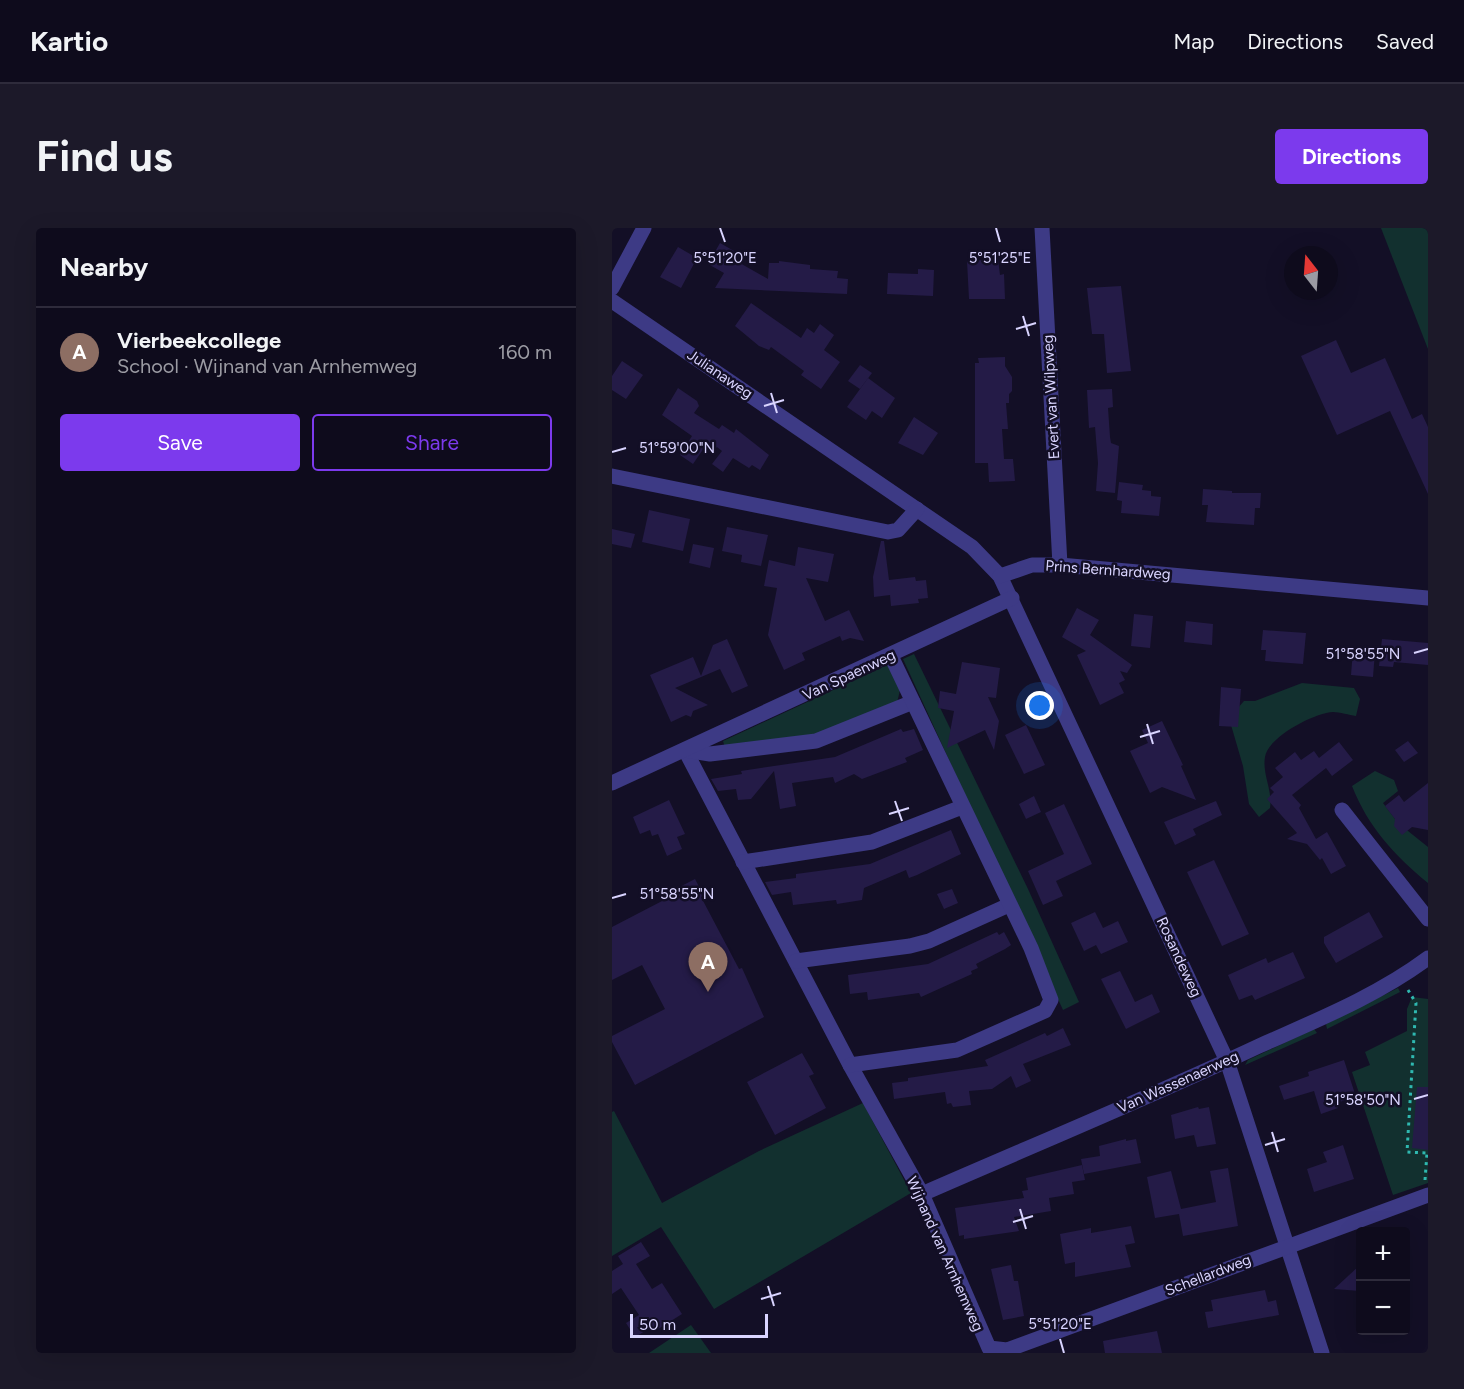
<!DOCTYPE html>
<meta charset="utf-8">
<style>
body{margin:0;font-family:Figtree,sans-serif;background:#1c1929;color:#f1f3f6}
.controls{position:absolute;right:18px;bottom:18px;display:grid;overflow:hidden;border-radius:6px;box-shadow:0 6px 24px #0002}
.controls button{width:54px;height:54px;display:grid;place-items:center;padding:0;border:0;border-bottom:2px solid #2e2b3b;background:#0e0b1c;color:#f1f3f6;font:30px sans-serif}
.compass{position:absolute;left:672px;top:18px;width:54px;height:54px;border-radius:50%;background:#0e0b1c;box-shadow:0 6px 24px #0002;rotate:343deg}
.scale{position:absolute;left:18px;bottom:15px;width:138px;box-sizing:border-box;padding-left:6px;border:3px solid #d9d4ff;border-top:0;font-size:16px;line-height:21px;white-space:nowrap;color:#d9d4ff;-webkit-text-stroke:4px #130f26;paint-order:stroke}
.you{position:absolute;left:428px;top:478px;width:21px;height:21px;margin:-15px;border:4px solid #fff;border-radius:50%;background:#1a73e8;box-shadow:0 0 0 9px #1a73e833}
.badge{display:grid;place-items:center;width:39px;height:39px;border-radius:50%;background:#7c3aed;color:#fff;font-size:20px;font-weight:700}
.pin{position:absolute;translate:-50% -50px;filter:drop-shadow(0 2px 3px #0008)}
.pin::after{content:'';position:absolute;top:32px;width:21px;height:18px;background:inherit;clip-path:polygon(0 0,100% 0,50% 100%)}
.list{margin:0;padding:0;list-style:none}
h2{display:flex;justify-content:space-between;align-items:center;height:78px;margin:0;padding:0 24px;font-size:26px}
h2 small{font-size:20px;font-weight:400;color:#9b9ba3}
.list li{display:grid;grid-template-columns:39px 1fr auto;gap:18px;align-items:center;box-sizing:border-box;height:90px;padding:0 24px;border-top:2px solid #2e2b3b}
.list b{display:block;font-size:22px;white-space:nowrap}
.list p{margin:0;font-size:20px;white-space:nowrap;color:#9b9ba3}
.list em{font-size:20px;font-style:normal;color:#9b9ba3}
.actions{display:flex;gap:12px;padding:18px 24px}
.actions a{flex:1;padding:14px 0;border:2px solid #7c3aed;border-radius:6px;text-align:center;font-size:21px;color:#7c3aed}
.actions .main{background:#7c3aed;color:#fff}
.map{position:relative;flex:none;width:816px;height:1125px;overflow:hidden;border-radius:6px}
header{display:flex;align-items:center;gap:36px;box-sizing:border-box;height:84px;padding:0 30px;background:#0e0b1c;border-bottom:2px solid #2e2b3b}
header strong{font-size:28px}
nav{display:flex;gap:33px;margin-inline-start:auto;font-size:21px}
.intro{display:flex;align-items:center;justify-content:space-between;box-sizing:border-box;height:144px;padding:0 36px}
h1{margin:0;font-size:42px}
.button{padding:15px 27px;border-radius:6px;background:#7c3aed;color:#fff;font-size:21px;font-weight:700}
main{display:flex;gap:36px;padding:0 36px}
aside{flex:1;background:#0e0b1c;border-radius:6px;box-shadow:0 6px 24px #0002}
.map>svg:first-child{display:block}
</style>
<header>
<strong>Kartio</strong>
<nav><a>Map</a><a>Directions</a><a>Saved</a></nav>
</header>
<div class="intro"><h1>Find us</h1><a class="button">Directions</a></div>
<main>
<aside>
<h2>Nearby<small></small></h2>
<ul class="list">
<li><span class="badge" style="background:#8d6e63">A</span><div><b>Vierbeekcollege</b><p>School · Wijnand van Arnhemweg</p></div><em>160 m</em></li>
</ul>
<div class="actions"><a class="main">Save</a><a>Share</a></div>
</aside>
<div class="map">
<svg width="816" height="1125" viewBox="0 0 816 1125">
<rect width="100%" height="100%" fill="#130f26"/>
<!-- green -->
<g fill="#12302f">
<path d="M769 0H816V121Z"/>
<path d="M302 426 416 661 467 774 451 782 291 431Z"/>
<path d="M275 437 288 462 285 475 204 507 113 520 111 513Z"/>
<path d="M690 455 742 460 748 471 744 488C737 487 728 484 721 484 702 485 656 509 653 529 650 546 661 563 658 580L647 589 637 576 631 538 617 490 632 473H643Z"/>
<path d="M763 543 782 552 786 563 771 575 786 595 816 619V655C783 628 756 599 740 558Z"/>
<path d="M786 760 788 764 715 801 714 796Z"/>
<path d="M800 769 816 771V955L781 967 740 844 758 837 753 824 795 803V781Z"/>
<path d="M702 801 705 805 633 837 636 832Z"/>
<path d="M251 875 299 965 102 1081 49 999 0 1028V884L2 883 50 975 147 923Z"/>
<path d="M79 1097 99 1125H37Z"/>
</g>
<!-- building -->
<g fill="#241b47">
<path d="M108 15 122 23 119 30 156 51 157 35H167V33L198 37V41L226 43 225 50 236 51 235 66 103 60 112 45 96 36Z"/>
<path d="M66 19 85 30 69 60 48 49Z"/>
<path d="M386 31 388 47 392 46 393 71H357L355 33Z"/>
<path d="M306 41 322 42 321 68 275 66 276 45 306 46Z"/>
<path d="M509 58 519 143 495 145 492 106H480L475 60Z"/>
<path d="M139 75 189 110 195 100 202 105 208 96 222 107 212 122 228 134 209 161 189 147 192 143 159 119 157 122 147 118 123 98Z"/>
<path d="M724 112 739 145 773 130 800 191 810 186 816 199V266L778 183 725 207 689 128Z"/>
<path d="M393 129V138L400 149V163L397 166V175H394L396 201H390L392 231H401L403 253 377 254 376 235H363V135H367L366 130Z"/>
<path d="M10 133 31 147 14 171 0 162V148Z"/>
<path d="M248 137 260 145 248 161 236 153Z"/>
<path d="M256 150 283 170 270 190 260 183 254 192 235 179Z"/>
<path d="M66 160 85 173 87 178 82 185 107 201 110 197 122 205 124 201 157 227 148 242 140 237 137 240 121 230 111 244 100 236 110 223 105 219 102 222 94 217 81 236 68 227 80 208 50 187Z"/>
<path d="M500 161 501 179 496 180 498 209 499 215 507 218 503 265 484 263 486 235 483 199 477 200 475 162Z"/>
<path d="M302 189 326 205 311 227 286 215Z"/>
<path d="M507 254 531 257 530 262 539 263V268L549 269 547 288 509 285 510 273 505 272Z"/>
<path d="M591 261 620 263V265H649L648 280H643L642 297 594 294 596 277H590Z"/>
<path d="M37 282 78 291 71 323 30 314Z"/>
<path d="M115 299 156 307 149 338 129 334 130 327 110 323Z"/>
<path d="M0 301 23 306 19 320 0 316Z"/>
<path d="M269 313H272L277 352 303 349 304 353 314 352 316 370 306 371 307 375 279 378 278 367 262 369 261 349Z"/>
<path d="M81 316 102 320 98 340 77 335Z"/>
<path d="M186 319 222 326 216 354 194 350 213 393 237 382 252 413 238 410 230 413 228 408 190 425 193 432 172 442 156 407 165 360 152 358 157 332 183 338Z"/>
<path d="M465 380 487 392 478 407 520 437 515 445 508 443 513 452 507 455 512 465 488 477 465 427 474 423 450 409Z"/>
<path d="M522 386 541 388 538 420 519 418Z"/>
<path d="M574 393 601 396 600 417 572 414Z"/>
<path d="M651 402 694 405 691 436 653 433 654 422H649Z"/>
<path d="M115 411 136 458 120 465 108 441 63 460 96 477 81 483 79 489 74 487 59 494 38 447 81 429 89 448 101 417Z"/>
<path d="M770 411 816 415V437L782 434 781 439 767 438Z"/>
<path d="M741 422 763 424 761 449 739 447Z"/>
<path d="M350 434 388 440 384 470 376 469 387 493 382 522 373 502 335 520 342 483 326 480 328 463 344 466Z"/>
<path d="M609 459 629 461 626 499 607 498Z"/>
<path d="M550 493 571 537 569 538 584 572 550 559 538 565 518 523 536 515 530 502Z"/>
<path d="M414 497 433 537 412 546 393 507Z"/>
<path d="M289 501 291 504 302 501 311 522 293 530 295 534 250 551 242 546 223 555 221 549 180 555 184 578 168 581 162 543 139 571 126 572 124 561 106 563 99 551 130 546 129 543 223 529Z"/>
<path d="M796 513 806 525 792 534 783 522Z"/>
<path d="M727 514 741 532 720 548 714 540 680 567 689 577 687 580 704 611 715 604 734 638 719 646 710 630 708 632 695 616 675 611 685 605 655 571 662 564 658 560 671 549 663 540 683 524 689 532 702 523 707 530Z"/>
<path d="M816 555V602L800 599 790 607 782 598 783 591 773 578 787 567 792 574Z"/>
<path d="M422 568 429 584 414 591 407 576Z"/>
<path d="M57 572 73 606 65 609 70 621 55 628 46 606 40 608 38 602 28 606 21 589Z"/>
<path d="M604 573 610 587 581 601 584 607 563 617 552 594Z"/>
<path d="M452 576 480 636 444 653 451 668 431 677 416 643 452 626 433 585Z"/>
<path d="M339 602 349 626 305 647 297 650 294 642 252 660 250 672 225 676 224 672 181 677 179 664 160 667 153 654 184 650V646L258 636Z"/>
<path d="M602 632 637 706 610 718 575 644Z"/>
<path d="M83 651 92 668 89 669 127 741 130 740 152 789 23 857 0 814V808L53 781 30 737 0 752V699L52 672 50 668Z"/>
<path d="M340 661 346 675 332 681 325 666Z"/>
<path d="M483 684 491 700 506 693 516 714 489 726 484 717 472 723 459 695Z"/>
<path d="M757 684 771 709 724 735 712 715V709Z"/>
<path d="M385 704 387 707 392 704 399 717 393 721 364 736 366 740 359 743 360 746 309 769 307 765 256 772 255 764 238 766 236 747 316 736Z"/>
<path d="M681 724 693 750 643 772 640 767 627 772 616 747 654 730 656 735Z"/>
<path d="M508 743 523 774 540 766 548 784 514 801 489 751Z"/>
<path d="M451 800 459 817 411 836 419 853 404 860 399 848 380 861 357 863 359 877 341 879 339 875 335 876 333 864 282 871 280 855 296 853V850L376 838 373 832 433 805 435 808Z"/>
<path d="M190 825 202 846 197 848 214 880 163 907 135 854Z"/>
<path d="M732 832 744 869 724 875 726 880 709 886 702 863 672 872 667 858 697 848 696 844Z"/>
<path d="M805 859H816V922L800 920Z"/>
<path d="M586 879 587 881 597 879 604 916 585 919 582 907 563 911 559 887Z"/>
<path d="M514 911V913L524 911 529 935 472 946 469 931 488 928 487 918Z"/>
<path d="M731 917 742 951 702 964 695 941 715 934 711 924Z"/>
<path d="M470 937 473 952 460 954 462 966 437 970 439 983 402 989 407 1003 352 1011V1007L347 1008 343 980 412 970 410 963 416 962 414 950Z"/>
<path d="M616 940 626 998 571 1008 567 986 543 990 535 949 559 943 569 981 604 974 598 943Z"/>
<path d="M519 998 523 1015 513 1017 519 1039 463 1049V1034L453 1036 448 1006 479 1000V1005Z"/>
<path d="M29 1014 38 1028 24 1036 40 1061 50 1055 70 1086 43 1103 40 1099 23 1109 14 1095 27 1087 9 1060 0 1066V1043L11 1036 6 1028Z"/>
<path d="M399 1037 402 1053H406L412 1088 391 1092 379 1041Z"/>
<path d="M748 1037V1063L722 1061Z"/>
<path d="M653 1062 656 1074 664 1072 667 1087 596 1100 593 1084 601 1083 599 1072Z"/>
<path d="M545 1103 550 1125H493L491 1113Z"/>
</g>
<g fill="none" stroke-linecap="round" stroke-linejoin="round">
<!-- path -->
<g stroke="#2fb8b0" stroke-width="3" stroke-dasharray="3 4.5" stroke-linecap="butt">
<path d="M796 762 804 775 795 924 816 925"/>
<path d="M813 952 815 925"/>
</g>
<!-- minor -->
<g stroke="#3d3a85" stroke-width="15">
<path d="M430 0 448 337"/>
<path d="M0 60 32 0"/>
<path d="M0 73 360 319 388 348 615 833 710 1125"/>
<path d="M0 248 276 304 286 302 305 281"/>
<path d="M388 348 420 337H448L816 370"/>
<path d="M73 522 238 837 310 966 377 1120 395 1122 816 967"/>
<path d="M73 522 98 526 204 513 301 474"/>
<path d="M0 555 400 370"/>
<path d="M730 582 816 691"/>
<path d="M131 634 260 614 350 579"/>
<path d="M184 733 298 718 317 713 397 677"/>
<path d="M238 837 345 822 433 783 439 772 419 720 279 428"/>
<path d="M310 966C422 917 536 870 647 818 705 792 765 768 816 730"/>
</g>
</g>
<!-- ticks -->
<path fill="none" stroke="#d9d4ff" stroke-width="2" d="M108 0 113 14M384 0 388 14M411 88 417 108M404 101 424 95M159 165 165 185M152 178 172 172M0 224 14 220M802 425 816 421M535 496 541 516M528 509 548 503M283 573 290 593M277 586 297 580M0 670 14 666M802 871 816 867M660 904 666 924M653 917 673 911M408 981 414 1001M401 994 421 988M156 1058 162 1078M149 1071 169 1065M448 1111 452 1125"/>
<g text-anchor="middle" stroke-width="5" stroke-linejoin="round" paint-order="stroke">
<!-- street labels -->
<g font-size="15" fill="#d9d4ff" stroke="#130f26">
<text transform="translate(108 146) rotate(34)" y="5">Julianaweg</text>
<text transform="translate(439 169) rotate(-93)" y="5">Evert van Wilpweg</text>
<text transform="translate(496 342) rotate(4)" y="5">Prins Bernhardweg</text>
<text transform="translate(237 447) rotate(-25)" y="5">Van Spaenweg</text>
<text transform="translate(567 729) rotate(65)" y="5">Rosandeweg</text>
<text transform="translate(566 854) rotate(-24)" y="5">Van Wassenaerweg</text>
<text transform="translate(333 1026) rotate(66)" y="5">Wijnand van Arnhemweg</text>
<text transform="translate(596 1047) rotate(-21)" y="5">Schellardweg</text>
</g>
</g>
<g font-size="15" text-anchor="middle" fill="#d9d4ff" stroke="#130f26" stroke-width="5" stroke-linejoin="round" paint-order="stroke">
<text x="113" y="35">5°51'20"E</text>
<text x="388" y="35">5°51'25"E</text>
<text x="65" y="225">51°59'00"N</text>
<text x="751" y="431">51°58'55"N</text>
<text x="65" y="671">51°58'55"N</text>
<text x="751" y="877">51°58'50"N</text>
<text x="448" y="1101">5°51'20"E</text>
</g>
</svg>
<div class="controls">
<button>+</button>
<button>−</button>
</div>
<svg class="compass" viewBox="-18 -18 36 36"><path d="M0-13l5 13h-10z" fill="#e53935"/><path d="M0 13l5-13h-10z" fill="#9b9ba3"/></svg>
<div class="scale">50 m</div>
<div class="you"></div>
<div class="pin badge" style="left:96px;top:764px;background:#8d6e63">A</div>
</div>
</main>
